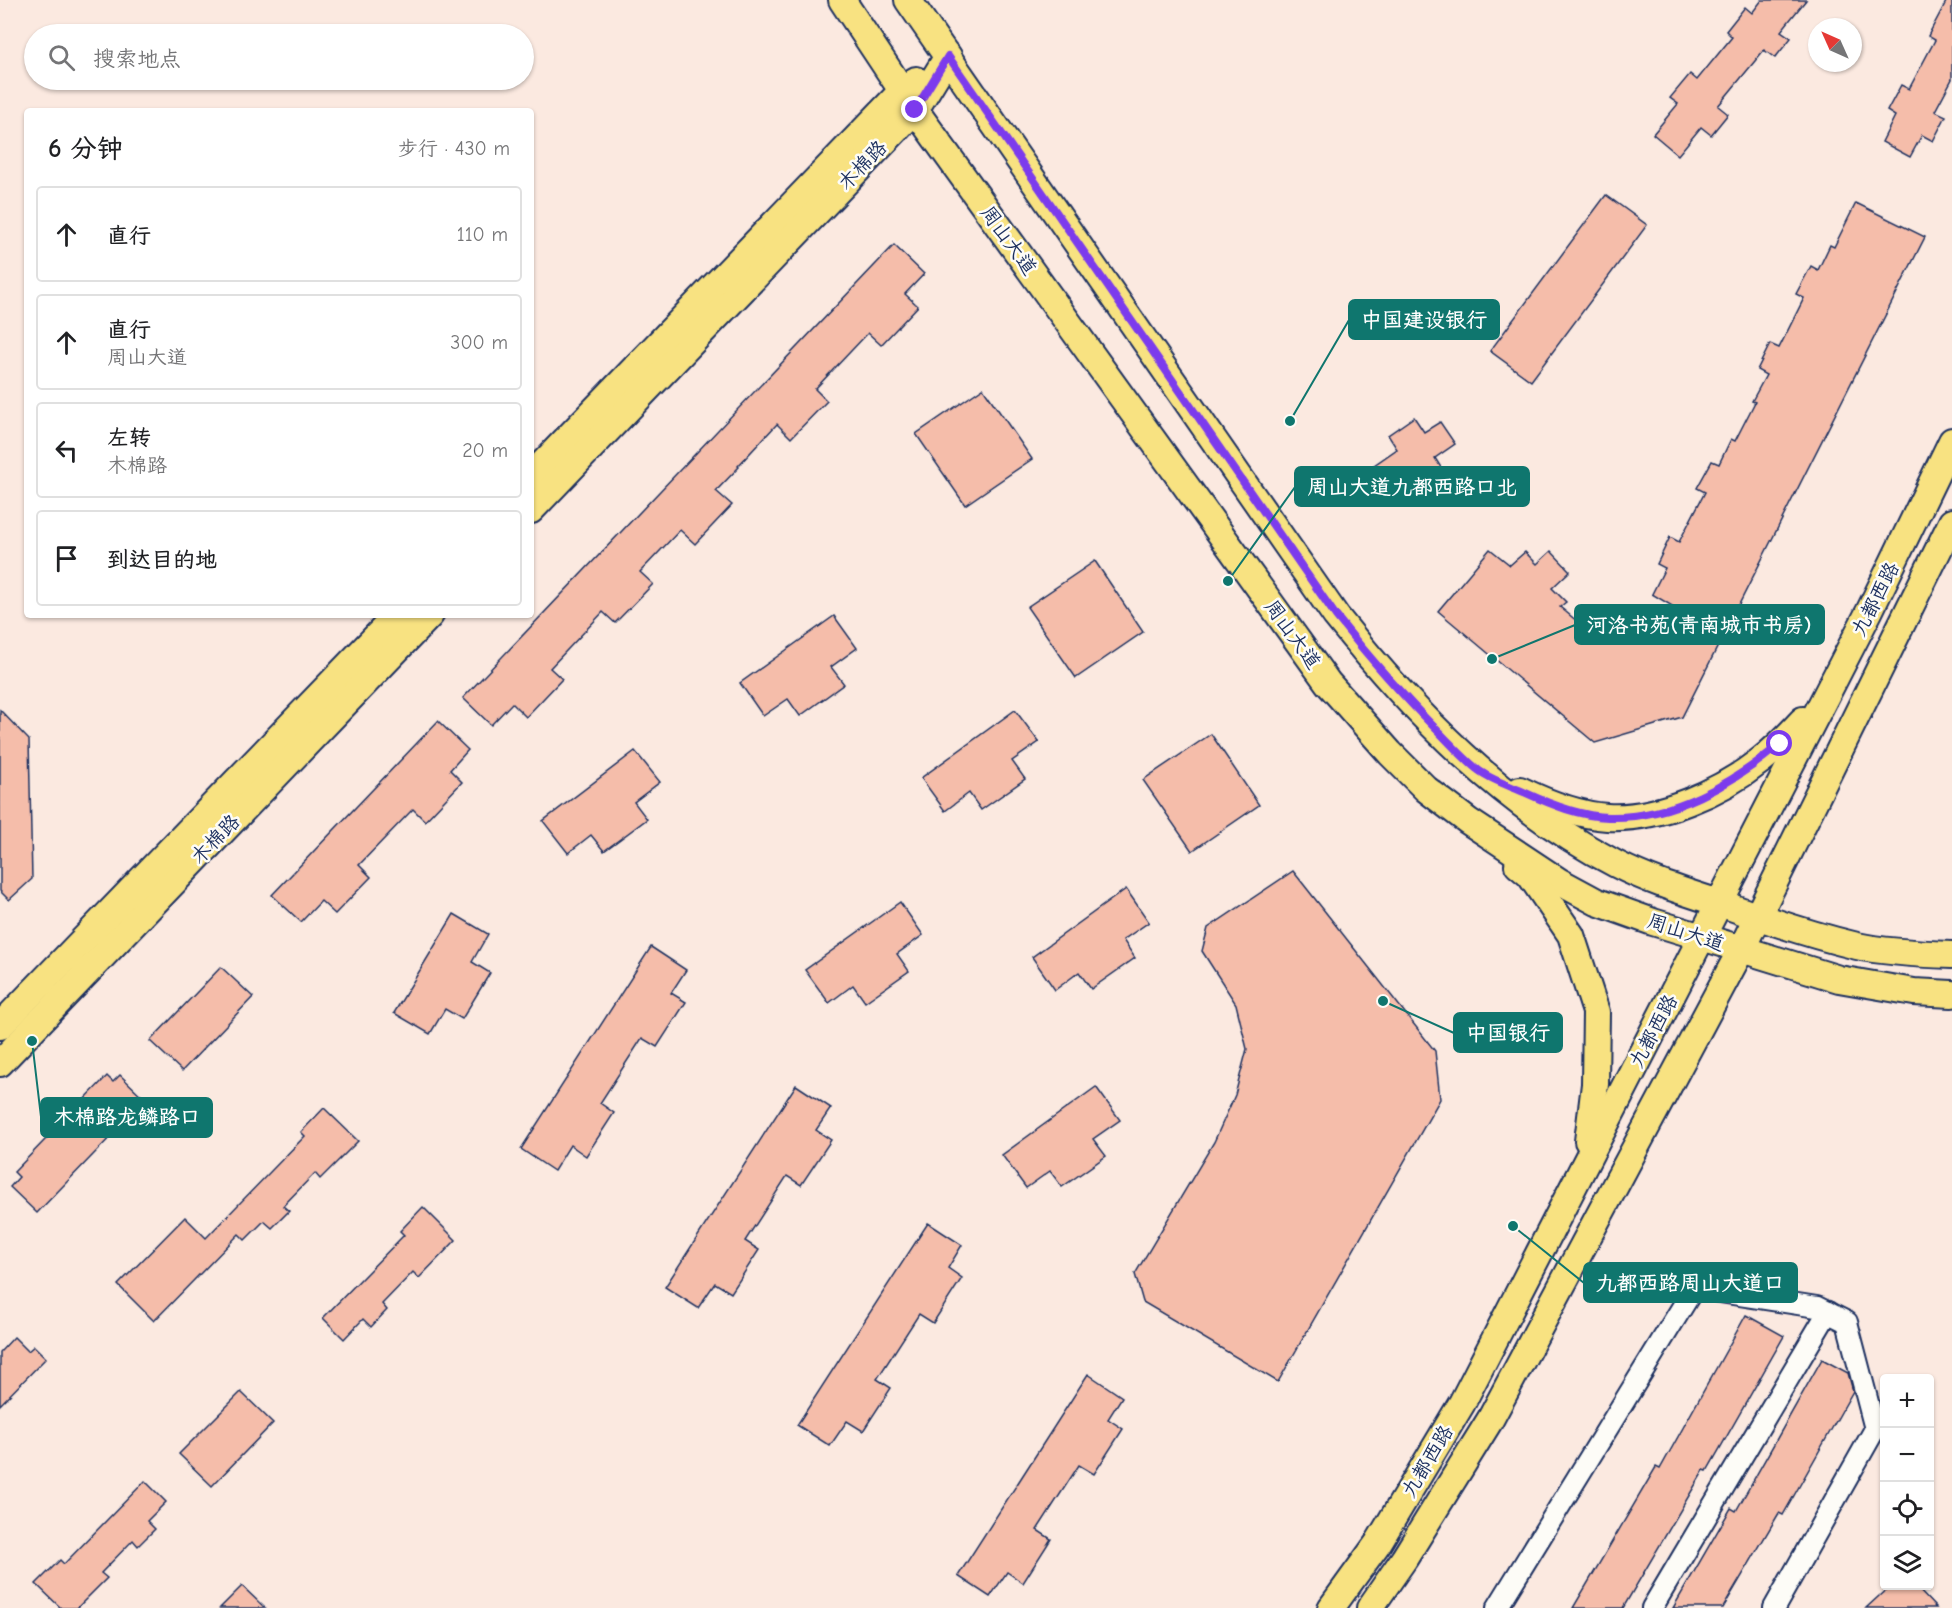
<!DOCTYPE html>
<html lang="zh">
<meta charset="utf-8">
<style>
body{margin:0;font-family:"Comic Neue","LXGW WenKai TC",sans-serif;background:#f2f2f2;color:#202124}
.controls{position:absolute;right:18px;bottom:18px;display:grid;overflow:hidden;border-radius:6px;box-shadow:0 2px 4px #0004}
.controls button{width:54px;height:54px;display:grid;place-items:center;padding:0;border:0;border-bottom:2px solid #e0e0e0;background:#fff;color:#202124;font:30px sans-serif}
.compass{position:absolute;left:1808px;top:18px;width:54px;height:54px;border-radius:50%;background:#fff;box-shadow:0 2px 4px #0004;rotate:315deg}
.stop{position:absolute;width:18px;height:18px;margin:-14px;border:4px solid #7c3aed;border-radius:50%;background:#fff}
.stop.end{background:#7c3aed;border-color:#fff;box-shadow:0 2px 6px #0008}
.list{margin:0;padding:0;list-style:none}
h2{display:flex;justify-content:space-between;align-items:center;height:78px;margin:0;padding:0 24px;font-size:26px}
h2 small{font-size:20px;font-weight:400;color:#757577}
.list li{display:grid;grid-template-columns:39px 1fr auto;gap:18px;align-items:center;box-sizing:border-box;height:96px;margin:0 12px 12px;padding:0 12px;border:2px solid #e0e0e0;border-radius:6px}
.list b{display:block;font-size:22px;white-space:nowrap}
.list p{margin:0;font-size:20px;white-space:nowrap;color:#757577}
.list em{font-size:20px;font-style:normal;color:#757577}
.icon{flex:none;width:33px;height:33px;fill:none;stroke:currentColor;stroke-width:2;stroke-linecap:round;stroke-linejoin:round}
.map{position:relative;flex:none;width:1952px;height:1608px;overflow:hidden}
.search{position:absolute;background:#fff;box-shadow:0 2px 4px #0004;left:24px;top:24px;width:510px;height:66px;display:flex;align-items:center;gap:15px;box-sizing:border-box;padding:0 21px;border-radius:33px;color:#757577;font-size:22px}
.panel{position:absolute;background:#fff;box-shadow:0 2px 4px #0004;left:24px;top:108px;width:510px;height:510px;border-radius:6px}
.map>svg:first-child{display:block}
</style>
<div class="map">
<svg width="1952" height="1608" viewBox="0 0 1952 1608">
<rect width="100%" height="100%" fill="#fbe9e0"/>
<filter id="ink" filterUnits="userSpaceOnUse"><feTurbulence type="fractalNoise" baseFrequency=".0167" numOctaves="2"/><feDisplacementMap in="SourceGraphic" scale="12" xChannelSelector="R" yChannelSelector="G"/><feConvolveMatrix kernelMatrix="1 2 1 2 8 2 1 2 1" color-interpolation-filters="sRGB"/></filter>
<g filter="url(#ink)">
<!-- building -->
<g fill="#f5bdaa" stroke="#1b2f5e" stroke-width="1.5">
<path d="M1762 0H1806L1781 31 1791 38 1775 58 1764 50 1718 106 1728 114 1711 135 1701 127 1678 155 1653 134 1678 104 1670 98 1690 74 1697 80 1732 37 1726 31 1745 7 1752 13Z"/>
<path d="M1947 0H1952V79L1935 111 1946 116 1933 141 1922 135 1910 157 1882 142 1895 116 1887 111 1901 85 1909 89 1935 40 1928 36Z"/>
<path d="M1606 195 1647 225 1531 381 1490 351Z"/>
<path d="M1856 203 1925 237 1682 717 1595 743 1438 611 1490 549 1510 565 1525 552 1537 564 1551 551 1570 571 1552 588 1566 602 1560 607 1590 632 1674 607 1652 594 1665 568 1657 564 1670 537 1679 542 1705 492 1697 488 1712 461 1719 464 1731 439 1735 441 1755 402 1752 401 1766 375 1757 370 1770 344 1779 348 1804 298 1796 294 1811 266 1818 270 1830 245 1834 247Z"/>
<path d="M894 245 924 274 905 294 918 306 881 345 868 333 815 389 827 401 791 438 777 424 738 466 739 467 716 491 732 505 695 544 680 530 640 572 653 584 615 623 603 612 550 668 562 679 526 717 512 703 491 725 463 698Z"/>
<path d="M983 388 1032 459 965 505 916 434Z"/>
<path d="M1414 417 1424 432 1440 422 1455 444 1435 458 1445 474 1411 497 1400 481 1383 493 1367 470 1397 449 1388 435Z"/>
<path d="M1095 561 1143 632 1076 678 1027 607Z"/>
<path d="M834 616 857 648 831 667 844 684 800 716 788 699 763 716 740 683Z"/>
<path d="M0 710 29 740 32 879 9 900 0 891Z"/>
<path d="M1015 710 1039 742 1012 761 1025 779 981 810 969 793 945 811 921 778Z"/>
<path d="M438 721 468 750 450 770 462 782 425 821 413 809 359 865 371 877 335 914 321 901 301 922 272 895Z"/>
<path d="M1211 734 1259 805 1192 851 1143 780Z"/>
<path d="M635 751 660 782 634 802 647 819 604 851 591 835 568 853 543 821Z"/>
<path d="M1293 871 1435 1051 1440 1099 1278 1382 1143 1302 1135 1274 1214 1142 1235 1095 1247 1049 1236 1004 1202 951 1208 928Z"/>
<path d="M1126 889 1149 922 1123 940 1135 958 1091 989 1079 972 1055 990 1032 957Z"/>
<path d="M900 902 923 935 897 954 909 971 865 1002 853 985 829 1003 805 970Z"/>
<path d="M454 914 488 934 472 962 490 973 462 1019 445 1009 430 1034 394 1013Z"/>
<path d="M651 947 686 970 671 993 686 1002 657 1047 642 1038 600 1103 614 1113 586 1156 570 1145 554 1171 521 1149Z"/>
<path d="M221 967 253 997 182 1071 150 1041Z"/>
<path d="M120 1075 146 1100 37 1213 10 1187 19 1177 14 1172 107 1076 113 1082Z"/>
<path d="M796 1085 831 1108 816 1130 831 1140 801 1185 787 1176 745 1241 759 1250 731 1293 715 1283 698 1308 665 1287Z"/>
<path d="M1096 1087 1120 1120 1093 1139 1106 1156 1062 1187 1050 1171 1026 1188 1002 1155Z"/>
<path d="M324 1108 358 1141 320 1179 315 1173 283 1206 289 1211 272 1228 264 1221 245 1240 239 1234 154 1321 118 1285 185 1217 206 1238 305 1136 301 1132Z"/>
<path d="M423 1207 456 1240 419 1278 413 1272 382 1304 387 1310 371 1327 363 1319 344 1339 323 1318 404 1235 400 1231Z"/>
<path d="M928 1223 962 1245 948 1268 962 1278 933 1323 919 1314 877 1379 891 1388 863 1431 847 1421 830 1446 797 1425Z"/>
<path d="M1746 1315 1784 1336 1707 1471 1704 1470 1623 1608H1573L1656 1467 1660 1469Z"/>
<path d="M14 1337 28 1351 34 1346 46 1358 0 1405V1352Z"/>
<path d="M1822 1359 1848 1373 1853 1391 1783 1515 1779 1513 1723 1608H1673L1731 1508 1736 1511Z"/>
<path d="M1088 1374 1122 1397 1108 1419 1123 1429 1094 1474 1079 1465 1037 1530 1051 1539 1023 1583 1007 1572 990 1597 958 1576Z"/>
<path d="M241 1392 273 1423 212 1486 179 1454Z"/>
<path d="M145 1481 166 1502 147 1521 155 1529 138 1546 133 1540 101 1573 107 1578 77 1608H61L36 1584 60 1560 64 1564Z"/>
<path d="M242 1586 265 1608H220Z"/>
<path d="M1890 1586H1915L1936 1608H1866Z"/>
</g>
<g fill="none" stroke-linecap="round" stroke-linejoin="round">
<defs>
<g id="minor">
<path d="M1497 1608 1694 1288 1817 1307 1847 1322 1875 1429 1774 1608"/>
<path d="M1652 1608 1828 1312"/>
</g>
<g id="major">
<path d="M842 0 915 110 1328 683 1390 753 1426 789 1468 821 1560 882 1597 902 1653 922 1839 979 1914 992 1952 994"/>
<path d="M908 0 1336 616C1415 715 1503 805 1616 864 1653 883 1692 894 1731 907 1772 922 1815 936 1857 946 1884 952 1924 954 1952 955"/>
<path d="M531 476 903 90 916 80"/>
<path d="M531 510 915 110 948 56"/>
<path d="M1520 790C1547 803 1577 815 1607 817 1658 820 1721 792 1760 761 1776 749 1789 735 1803 720"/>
<path d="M1518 865 1530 875 1571 935 1596 1012 1595 1084 1588 1141"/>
<path d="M0 1026 397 615"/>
<path d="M0 1063 430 615"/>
<path d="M1331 1608 1378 1543 1462 1403 1869 612 1952 441"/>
<path d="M1370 1608 1404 1559 1490 1420 1741 950 1952 522"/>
</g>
</defs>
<!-- minor casing -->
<use href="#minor" stroke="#1b2f5e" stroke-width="24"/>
<!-- major casing -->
<use href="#major" stroke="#1b2f5e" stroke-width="30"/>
<!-- minor -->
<use href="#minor" stroke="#fdfcf7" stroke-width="20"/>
<!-- major -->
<use href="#major" stroke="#f8e281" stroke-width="26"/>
</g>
</g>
<g fill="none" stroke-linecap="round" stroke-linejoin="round" filter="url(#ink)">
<!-- route -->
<path stroke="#7c3aed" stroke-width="8" d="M915 110 948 56 1336 616C1368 656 1402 695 1438 731 1451 744 1463 758 1477 769 1490 780 1511 786 1526 793 1552 805 1580 816 1608 817 1672 819 1733 784 1780 744"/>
</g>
<g text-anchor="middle" stroke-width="5" stroke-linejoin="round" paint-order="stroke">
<!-- street labels -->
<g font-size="20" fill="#1b2f5e" stroke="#fdfcf7">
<text transform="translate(862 165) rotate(-46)" y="7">木棉路</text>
<text transform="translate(1009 240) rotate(54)" y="7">周山大道</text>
<text transform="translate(1875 599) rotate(-63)" y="7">九都西路</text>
<text transform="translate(1293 634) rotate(54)" y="7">周山大道</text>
<text transform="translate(215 839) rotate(-46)" y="7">木棉路</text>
<text transform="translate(1686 932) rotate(18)" y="7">周山大道</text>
<text transform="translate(1653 1031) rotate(-62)" y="7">九都西路</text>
<text transform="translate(1427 1461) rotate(-59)" y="7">九都西路</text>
</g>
</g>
<!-- callouts -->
<path fill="none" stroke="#0f766e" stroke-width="2" d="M1290 421L1349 320M1228 581L1295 487M1492 659L1575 625M1383 1001L1454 1033M32 1041L41 1117M1513 1226L1584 1283"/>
<g fill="#0f766e" stroke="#fdfcf7" stroke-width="2">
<circle cx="1290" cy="421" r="6"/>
<circle cx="1228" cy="581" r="6"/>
<circle cx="1492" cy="659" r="6"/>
<circle cx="1383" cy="1001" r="6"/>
<circle cx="32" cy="1041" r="6"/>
<circle cx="1513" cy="1226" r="6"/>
</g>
<g fill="#0f766e" stroke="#0f766e" stroke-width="2">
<rect x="1349" y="300" width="150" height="39" rx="6"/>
<rect x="1295" y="467" width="234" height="39" rx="6"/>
<rect x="1575" y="605" width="249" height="39" rx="6"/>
<rect x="1454" y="1013" width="108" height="39" rx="6"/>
<rect x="41" y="1098" width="171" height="39" rx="6"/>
<rect x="1584" y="1263" width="213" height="39" rx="6"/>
</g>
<g font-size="21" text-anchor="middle" font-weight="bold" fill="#fff">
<text x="1424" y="327">中国建设银行</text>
<text x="1412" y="494">周山大道九都西路口北</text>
<text x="1699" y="632">河洛书苑(青南城市书房)</text>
<text x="1508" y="1040">中国银行</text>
<text x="127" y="1124">木棉路龙鳞路口</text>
<text x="1690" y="1290">九都西路周山大道口</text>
</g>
</svg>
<div class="controls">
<button>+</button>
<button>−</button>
<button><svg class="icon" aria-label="locate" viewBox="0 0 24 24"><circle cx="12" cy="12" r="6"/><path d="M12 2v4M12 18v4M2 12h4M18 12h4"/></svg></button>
<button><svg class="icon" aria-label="layers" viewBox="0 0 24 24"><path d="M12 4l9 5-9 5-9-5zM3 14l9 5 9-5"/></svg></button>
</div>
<svg class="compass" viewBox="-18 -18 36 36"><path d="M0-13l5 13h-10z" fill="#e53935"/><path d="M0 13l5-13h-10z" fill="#757577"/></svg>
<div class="stop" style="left:1780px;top:744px"></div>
<div class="stop end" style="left:915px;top:110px"></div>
<div class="search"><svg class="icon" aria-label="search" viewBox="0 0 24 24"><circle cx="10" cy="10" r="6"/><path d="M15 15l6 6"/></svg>搜索地点</div>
<section class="panel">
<h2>6 分钟<small>步行 · 430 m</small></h2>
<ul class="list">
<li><svg class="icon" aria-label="ahead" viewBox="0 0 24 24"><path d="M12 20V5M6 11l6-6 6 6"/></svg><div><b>直行</b></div><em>110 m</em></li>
<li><svg class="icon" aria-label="ahead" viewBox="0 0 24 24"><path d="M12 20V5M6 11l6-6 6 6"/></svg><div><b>直行</b><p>周山大道</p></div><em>300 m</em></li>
<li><svg class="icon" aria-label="left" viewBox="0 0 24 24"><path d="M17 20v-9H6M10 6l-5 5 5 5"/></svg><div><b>左转</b><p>木棉路</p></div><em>20 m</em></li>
<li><svg class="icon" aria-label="arrive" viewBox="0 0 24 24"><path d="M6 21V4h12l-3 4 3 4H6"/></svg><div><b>到达目的地</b></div></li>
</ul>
</section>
</div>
